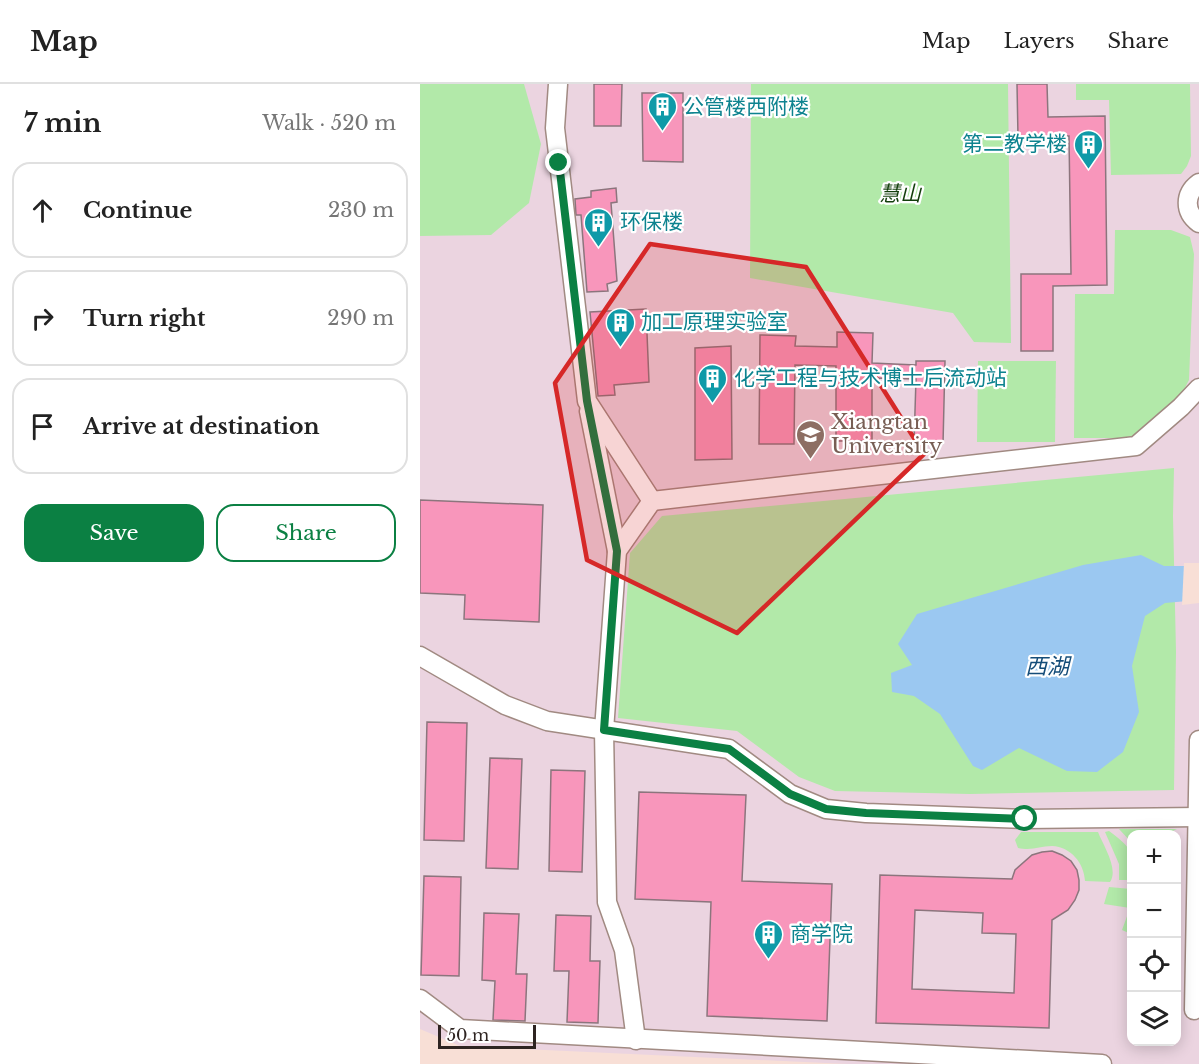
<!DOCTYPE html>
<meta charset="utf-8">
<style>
body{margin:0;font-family:"Libre Baskerville","Noto Sans SC",serif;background:#f2f2f2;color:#222}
.controls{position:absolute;right:18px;bottom:18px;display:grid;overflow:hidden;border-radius:12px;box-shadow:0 3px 15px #0003}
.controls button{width:54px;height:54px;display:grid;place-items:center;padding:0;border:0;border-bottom:2px solid #e0e0e0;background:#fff;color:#222;font:30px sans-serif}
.scale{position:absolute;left:18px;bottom:15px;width:98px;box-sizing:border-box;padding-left:6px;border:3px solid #2e2421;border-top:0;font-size:16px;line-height:21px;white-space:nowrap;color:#2e2421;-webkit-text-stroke:4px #fff;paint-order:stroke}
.stop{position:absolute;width:18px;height:18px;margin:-14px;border:4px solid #0b8043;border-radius:50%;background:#fff}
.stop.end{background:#0b8043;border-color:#fff;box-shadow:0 2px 6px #0008}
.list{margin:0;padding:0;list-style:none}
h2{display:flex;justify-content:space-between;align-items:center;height:78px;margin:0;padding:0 24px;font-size:26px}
h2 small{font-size:20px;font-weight:400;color:#767676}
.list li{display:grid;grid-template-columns:39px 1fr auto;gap:18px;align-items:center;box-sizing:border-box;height:96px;margin:0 12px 12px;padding:0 12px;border:2px solid #e0e0e0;border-radius:18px}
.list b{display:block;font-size:22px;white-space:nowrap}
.list em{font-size:20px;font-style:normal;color:#767676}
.actions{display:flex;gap:12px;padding:18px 24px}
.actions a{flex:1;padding:14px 0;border:2px solid #0b8043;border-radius:18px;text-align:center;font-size:21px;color:#0b8043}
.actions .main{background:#0b8043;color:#fff}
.icon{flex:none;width:33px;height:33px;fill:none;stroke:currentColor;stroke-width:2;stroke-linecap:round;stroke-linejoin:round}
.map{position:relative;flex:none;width:779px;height:980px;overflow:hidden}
header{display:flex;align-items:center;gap:36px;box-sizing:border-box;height:84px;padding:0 30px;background:#fff;border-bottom:2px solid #e0e0e0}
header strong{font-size:28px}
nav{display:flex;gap:33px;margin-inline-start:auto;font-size:21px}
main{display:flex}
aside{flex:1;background:#fff}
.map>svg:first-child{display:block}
</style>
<header>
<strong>Map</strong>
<nav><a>Map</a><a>Layers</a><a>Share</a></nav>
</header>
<main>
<aside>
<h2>7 min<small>Walk · 520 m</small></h2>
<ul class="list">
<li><svg class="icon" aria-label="ahead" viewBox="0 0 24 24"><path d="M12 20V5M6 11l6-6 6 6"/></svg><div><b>Continue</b></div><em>230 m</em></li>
<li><svg class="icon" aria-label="right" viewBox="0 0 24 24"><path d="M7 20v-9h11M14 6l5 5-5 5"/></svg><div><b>Turn right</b></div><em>290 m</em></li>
<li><svg class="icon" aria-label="arrive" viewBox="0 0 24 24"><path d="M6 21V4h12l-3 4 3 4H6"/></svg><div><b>Arrive at destination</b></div></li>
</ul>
<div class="actions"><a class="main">Save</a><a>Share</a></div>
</aside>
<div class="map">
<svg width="779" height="980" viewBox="0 0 779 980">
<rect width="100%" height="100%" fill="#f8dfd6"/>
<!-- education -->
<path fill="#ebd4e0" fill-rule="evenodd" d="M0 0H779V980H427L40 962 0 945ZM712 750H756V958H712Z"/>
<!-- green -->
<g fill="#b2e9a9">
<path d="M0 0H104L121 60 109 119 71 151 0 152Z"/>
<path d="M331 0H588L591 259 554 258 533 229 330 194Z"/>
<path d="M656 0H770L771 72 767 82 761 90 691 91 689 16H656Z"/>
<path d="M695 146H751L770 153 774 170 769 296 757 319 712 354H654L655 210H694Z"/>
<path d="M558 277H636L635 358H557Z"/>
<path d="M754 384 753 432 756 568 754 706 550 710 415 707 379 693 317 647 198 634 210 469 242 432Z"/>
<path d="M699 745H757L746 750H712L711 758Z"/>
<path d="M689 747C714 766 712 766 711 796H699V780L685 748Z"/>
<path d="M601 748H678C683 761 699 785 690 798L665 797C664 779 651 763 632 762 619 762 613 767 598 764L595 756Z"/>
<path d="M689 803 711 805V850L702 846 710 824 684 820Z"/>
</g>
<!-- water -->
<path fill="#9bc8f1" d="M721 471 744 482H779V516L745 519 725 532 712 582 719 628 703 668 677 688 647 687 599 664 562 686 553 682 520 630 494 612 472 608 471 589 492 581 478 560 497 530 663 481Z"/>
<!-- pier -->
<path fill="#f8dfd6" d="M764 479H779V519L762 521Z"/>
<!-- building -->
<g fill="#f896bb" stroke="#8c757d" stroke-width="1.5" fill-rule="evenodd">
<path d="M174 0H202L201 42H174Z"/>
<path d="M597 0H627L628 33 685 32 687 201 633 202V267H601V190H651L649 52 598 53Z"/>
<path d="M222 9H263V78L223 77Z"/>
<path d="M196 104 197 118 191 119 197 197 187 200 188 207 167 208 161 131H156L155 115 171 113V107Z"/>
<path d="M226 225 229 298 194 301 195 311 178 312 170 228Z"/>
<path d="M417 248 453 249 452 279 496 281V277H525L523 360 494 359 496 295 452 294V357H416V282L375 281 374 360H339L340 251 376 252 375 262 417 263Z"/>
<path d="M311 262 312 375 275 376V264Z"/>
<path d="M0 416 123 421 119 538 44 535 45 511 0 509Z"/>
<path d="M7 638 47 639 44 757 4 756Z"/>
<path d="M70 674 102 675 98 785 66 784Z"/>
<path d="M131 686 165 687 162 788 129 787Z"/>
<path d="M219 708 326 711 322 797 412 800 407 937 287 932 291 818 215 815Z"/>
<path d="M632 767 642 771 651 777 657 786 659 796V806L655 816 648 826 632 836 629 944 456 939 460 791 592 795 595 786 612 771 622 768ZM495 826 563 829 562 849 596 850 594 909 492 905Z"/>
<path d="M4 792 41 793 39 892 1 891Z"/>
<path d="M64 829 99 830 96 890H107L105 937 73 936 75 897 62 896Z"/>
<path d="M136 831 171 832 170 877H180L178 939 147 938 149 887H134Z"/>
</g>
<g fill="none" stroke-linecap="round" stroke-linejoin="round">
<defs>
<g id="minor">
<path d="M138 0 135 44 167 317 232 417 716 362 761 323 779 304"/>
<path d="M779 99C764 110 764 128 779 139"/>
<path d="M169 327 197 467"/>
<path d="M0 572 85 621 127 637 309 665 370 710 406 725 446 729 605 735 779 733"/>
<path d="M0 915 40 945 682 980"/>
<path d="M774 926 779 656"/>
<path d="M216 956 204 866 187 818 184 646 197 467 232 417"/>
</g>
</defs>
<!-- minor casing -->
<use href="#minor" stroke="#a18a82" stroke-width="21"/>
<!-- minor -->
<use href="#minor" stroke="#fff" stroke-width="18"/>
</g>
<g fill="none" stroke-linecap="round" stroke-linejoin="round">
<!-- route -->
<path stroke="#0b8043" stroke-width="8" d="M139 79 167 317 197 467 184 646 309 665 370 710 406 725 446 729 605 735"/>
</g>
<!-- marked area -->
<path fill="#d62828" fill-opacity="0.2" stroke="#d62828" stroke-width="4.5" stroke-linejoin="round" d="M230 160 386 183 504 370 317 549 167 476 135 299Z"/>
<!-- icons -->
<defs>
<symbol id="building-pin" viewBox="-11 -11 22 30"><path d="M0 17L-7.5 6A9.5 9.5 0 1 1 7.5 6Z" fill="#0f9aa8" stroke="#fff"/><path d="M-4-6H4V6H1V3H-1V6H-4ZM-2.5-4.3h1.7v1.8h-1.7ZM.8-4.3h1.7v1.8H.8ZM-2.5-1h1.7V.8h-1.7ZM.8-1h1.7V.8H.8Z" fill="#fff"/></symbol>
<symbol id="university-pin" viewBox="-11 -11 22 30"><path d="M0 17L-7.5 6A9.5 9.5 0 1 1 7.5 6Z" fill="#8d6e63" stroke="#fff"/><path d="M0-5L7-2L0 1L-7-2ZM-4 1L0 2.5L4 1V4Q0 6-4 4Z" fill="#fff"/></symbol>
</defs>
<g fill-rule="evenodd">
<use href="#building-pin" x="226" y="6" width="33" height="45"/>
<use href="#building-pin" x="652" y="44" width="33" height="45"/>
<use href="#building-pin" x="162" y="122" width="33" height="45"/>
<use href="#building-pin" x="184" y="222" width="33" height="45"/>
<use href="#building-pin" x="276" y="278" width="33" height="45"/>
<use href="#university-pin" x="374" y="334" width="33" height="45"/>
<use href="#building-pin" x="332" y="834" width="33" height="45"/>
</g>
<g text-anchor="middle" stroke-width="4.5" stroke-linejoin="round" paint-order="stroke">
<!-- culture labels -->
<g font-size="21" fill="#0d838f" stroke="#fff" text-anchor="start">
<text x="263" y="30">公管楼西附楼</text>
<text x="647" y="67" text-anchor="end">第二教学楼</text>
<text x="200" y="145">环保楼</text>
<text x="221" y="245">加工原理实验室</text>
<text x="314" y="301">化学工程与技术博士后流动站</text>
<text x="370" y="857">商学院</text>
</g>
<!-- park labels -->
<g font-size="21" font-style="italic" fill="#123e0b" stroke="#fff">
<text x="480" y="117">慧山</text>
</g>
<!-- education labels -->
<g font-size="21" fill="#785e54" stroke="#fff" text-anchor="start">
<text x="411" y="345">Xiangtan<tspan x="411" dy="24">University</tspan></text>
</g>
<!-- water labels -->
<g font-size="22" font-style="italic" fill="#154d79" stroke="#fff">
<text x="627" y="590">西湖</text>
</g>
</g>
</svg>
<div class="controls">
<button>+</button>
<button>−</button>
<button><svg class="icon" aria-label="locate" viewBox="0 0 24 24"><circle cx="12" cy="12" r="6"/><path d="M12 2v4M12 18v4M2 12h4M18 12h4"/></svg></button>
<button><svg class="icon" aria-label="layers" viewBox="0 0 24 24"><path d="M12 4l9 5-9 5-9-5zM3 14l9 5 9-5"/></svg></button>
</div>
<div class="scale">50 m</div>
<div class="stop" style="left:605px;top:735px"></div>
<div class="stop end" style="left:139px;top:79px"></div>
</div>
</main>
